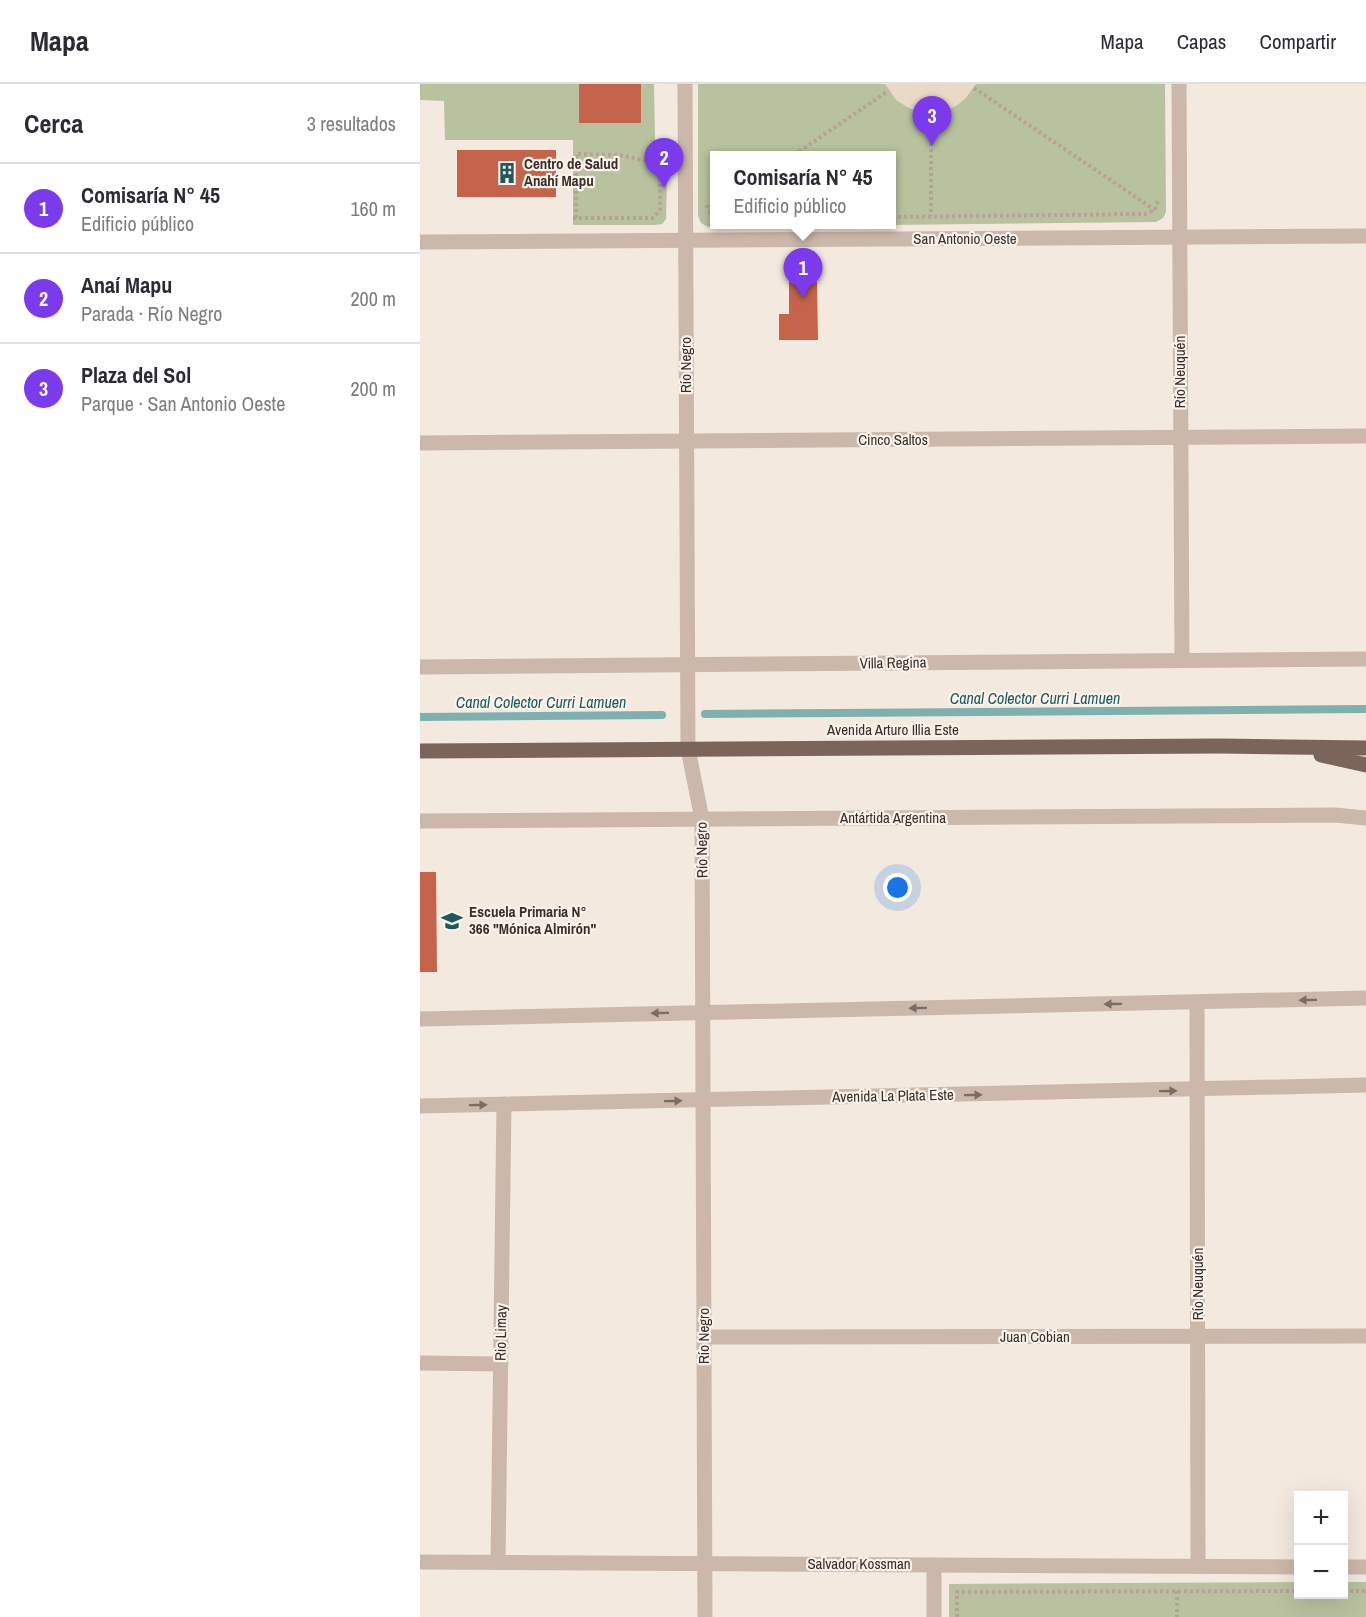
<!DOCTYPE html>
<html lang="es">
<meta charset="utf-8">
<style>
body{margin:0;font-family:"Archivo Narrow",sans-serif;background:#f7f7f7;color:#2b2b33}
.controls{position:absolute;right:18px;bottom:18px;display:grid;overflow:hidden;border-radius:0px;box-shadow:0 6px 24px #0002}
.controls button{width:54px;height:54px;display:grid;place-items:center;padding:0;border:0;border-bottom:2px solid #e1e1e2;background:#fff;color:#2b2b33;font:30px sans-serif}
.you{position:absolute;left:478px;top:804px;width:21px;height:21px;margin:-15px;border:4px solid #fff;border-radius:50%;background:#1a73e8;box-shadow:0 0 0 9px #1a73e833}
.badge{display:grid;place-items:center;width:39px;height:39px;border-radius:50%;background:#7c3aed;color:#fff;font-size:20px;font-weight:700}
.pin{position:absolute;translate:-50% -50px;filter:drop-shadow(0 2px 3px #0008)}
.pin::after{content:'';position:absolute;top:32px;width:21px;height:18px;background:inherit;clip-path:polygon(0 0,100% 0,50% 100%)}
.popup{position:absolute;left:290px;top:67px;width:186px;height:78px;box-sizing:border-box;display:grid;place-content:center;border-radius:0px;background:#fff;filter:drop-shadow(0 2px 4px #0005);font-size:20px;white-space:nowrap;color:#7c7c81}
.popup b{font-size:22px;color:#2b2b33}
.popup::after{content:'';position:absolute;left:50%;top:100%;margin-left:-12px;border:12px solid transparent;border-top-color:#fff}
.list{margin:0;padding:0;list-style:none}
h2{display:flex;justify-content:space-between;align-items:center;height:78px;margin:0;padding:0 24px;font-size:26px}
h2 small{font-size:20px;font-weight:400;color:#7c7c81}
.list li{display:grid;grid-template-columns:39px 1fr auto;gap:18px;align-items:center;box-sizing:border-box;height:90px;padding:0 24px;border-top:2px solid #e1e1e2}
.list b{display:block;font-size:22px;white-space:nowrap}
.list p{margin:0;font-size:20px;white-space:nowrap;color:#7c7c81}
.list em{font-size:20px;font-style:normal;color:#7c7c81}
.map{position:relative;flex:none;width:946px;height:1533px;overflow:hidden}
header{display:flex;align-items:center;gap:36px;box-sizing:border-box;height:84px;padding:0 30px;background:#fff;border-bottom:2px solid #e1e1e2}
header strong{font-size:28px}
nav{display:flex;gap:33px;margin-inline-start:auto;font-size:21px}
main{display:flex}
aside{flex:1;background:#fff}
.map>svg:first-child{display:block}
</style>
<header>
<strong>Mapa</strong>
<nav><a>Mapa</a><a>Capas</a><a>Compartir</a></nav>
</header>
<main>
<aside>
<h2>Cerca<small>3 resultados</small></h2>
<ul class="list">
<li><span class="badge">1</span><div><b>Comisaría N° 45</b><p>Edificio público</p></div><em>160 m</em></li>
<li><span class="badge">2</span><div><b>Anaí Mapu</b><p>Parada · Río Negro</p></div><em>200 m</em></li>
<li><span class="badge">3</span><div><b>Plaza del Sol</b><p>Parque · San Antonio Oeste</p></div><em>200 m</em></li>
</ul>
</aside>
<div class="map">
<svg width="946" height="1533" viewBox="0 0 946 1533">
<rect width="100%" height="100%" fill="#f3e9df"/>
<!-- green -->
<g fill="#b8c29f" fill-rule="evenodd">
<path d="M0 0H159V39H221V0H234L235 56H248L246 135 242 140 235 141H153V56H25L24 17 0 16Z"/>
<path d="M278 0H745L746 128 743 134 736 138 288 143 281 139 278 132ZM294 71H472V140H294Z"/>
<path d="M878 1498V1510H924V1498H946V1533H529V1500Z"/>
</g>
<!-- plaza -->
<path fill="#ebd9c7" d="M465 0H556L546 14 536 22 524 27 511 29 498 28 487 23 476 16Z"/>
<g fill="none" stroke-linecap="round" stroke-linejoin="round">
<!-- stream -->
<g stroke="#7eb0b0" stroke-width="8">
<path d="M285 630 946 625"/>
<path d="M0 633 242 631"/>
</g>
</g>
<!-- building -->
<g fill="#c5644b">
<rect x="159" y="0" width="62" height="39"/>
<rect x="37" y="66" width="99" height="47"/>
<path d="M369 198H397L398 256H359V230H369Z"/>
<path d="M0 788H16L17 888H0Z"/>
</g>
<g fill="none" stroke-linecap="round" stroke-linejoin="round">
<!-- path -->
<g stroke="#b7a295" stroke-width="4" stroke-dasharray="3 3" stroke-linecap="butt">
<path d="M554 4 735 126"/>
<path d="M511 29V132"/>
<path d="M374 71 468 7"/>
<path d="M287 121 290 129 294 133"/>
<path d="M472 133 725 130 735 126 738 116"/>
<path d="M153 134H233L240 126V56"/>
<path d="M156 134V70L200 71 240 80"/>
<path d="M757 1507V1533"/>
<path d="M924 1507H946"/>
<path d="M537 1533V1508L878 1507"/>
</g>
<!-- minor -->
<g stroke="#cbb8ab" stroke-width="15">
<path d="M265 0 268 665 282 735 285 1533"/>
<path d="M759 0 762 576"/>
<path d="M0 158 946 152"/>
<path d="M0 359 946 352"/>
<path d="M0 583 946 575"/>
<path d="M0 737 915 731 946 734"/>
<path d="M777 918 778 1482"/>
<path d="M0 935 946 914"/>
<path d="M0 1022 946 1001"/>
<path d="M284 1253 946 1252"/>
<path d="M0 1279 81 1280"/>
<path d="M0 1478 878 1483"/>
<path d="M78 1478 84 1020"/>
<path d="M514 1481V1533"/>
<path d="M924 1483H946"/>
</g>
<!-- major -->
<g stroke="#7b655b" stroke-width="15">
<path d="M0 667 800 662 946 664"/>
<path d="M901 671 946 681"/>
</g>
</g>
<!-- one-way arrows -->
<defs><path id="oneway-solid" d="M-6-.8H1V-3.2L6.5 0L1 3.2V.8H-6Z" transform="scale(1.5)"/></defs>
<g fill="#7b6c64">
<use href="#oneway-solid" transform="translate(888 916) rotate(179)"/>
<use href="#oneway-solid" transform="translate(693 920) rotate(179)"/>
<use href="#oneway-solid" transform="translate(498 924) rotate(179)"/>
<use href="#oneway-solid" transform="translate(240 929) rotate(179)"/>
<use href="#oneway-solid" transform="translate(748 1007) rotate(-1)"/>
<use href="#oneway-solid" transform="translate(553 1011) rotate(-1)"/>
<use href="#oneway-solid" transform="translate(253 1017) rotate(-1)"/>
<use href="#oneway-solid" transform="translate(58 1021) rotate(-1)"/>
</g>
<!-- icons -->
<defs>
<symbol id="building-bare" viewBox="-9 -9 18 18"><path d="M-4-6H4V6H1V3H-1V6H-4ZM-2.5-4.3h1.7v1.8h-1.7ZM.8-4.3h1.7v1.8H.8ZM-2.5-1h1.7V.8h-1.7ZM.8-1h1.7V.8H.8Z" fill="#1f595b" stroke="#faf3ec" stroke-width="2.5" paint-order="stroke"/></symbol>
<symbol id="school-bare" viewBox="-9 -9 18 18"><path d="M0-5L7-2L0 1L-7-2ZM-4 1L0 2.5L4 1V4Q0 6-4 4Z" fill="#1f595b" stroke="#faf3ec" stroke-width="2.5" paint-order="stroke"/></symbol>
</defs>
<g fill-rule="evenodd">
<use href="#building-bare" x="72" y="74" width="30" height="30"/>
<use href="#school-bare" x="17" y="822" width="30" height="30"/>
</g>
<g text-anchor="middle" stroke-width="4.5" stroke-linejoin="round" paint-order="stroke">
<!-- poi labels -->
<g font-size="15" font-weight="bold" fill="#392e2a" stroke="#faf3ec" text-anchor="start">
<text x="104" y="85">Centro de Salud<tspan x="104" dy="17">Anahí Mapu</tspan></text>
<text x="49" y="833">Escuela Primaria N°<tspan x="49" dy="17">366 "Mónica Almirón"</tspan></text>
</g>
<!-- street labels -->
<g font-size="15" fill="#392e2a" stroke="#faf3ec">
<text x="545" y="160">San Antonio Oeste</text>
<text transform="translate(266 281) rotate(-90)" y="5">Río Negro</text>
<text transform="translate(760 288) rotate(-90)" y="5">Río Neuquén</text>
<text x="473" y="361">Cinco Saltos</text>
<text transform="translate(473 579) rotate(-1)" y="5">Villa Regina</text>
<text x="473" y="651">Avenida Arturo Illia Este</text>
<text x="473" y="739">Antártida Argentina</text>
<text transform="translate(282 766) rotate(-91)" y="5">Río Negro</text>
<text transform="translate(473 1012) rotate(-1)" y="5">Avenida La Plata Este</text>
<text transform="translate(778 1200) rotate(-90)" y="5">Río Neuquén</text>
<text transform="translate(81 1249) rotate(-89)" y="5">Rio Limay</text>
<text transform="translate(284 1252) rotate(-90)" y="5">Río Negro</text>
<text x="615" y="1258">Juan Cobian</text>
<text x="439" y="1485">Salvador Kossman</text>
</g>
<!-- water labels -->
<g font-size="16" font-style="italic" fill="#1f595b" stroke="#faf3ec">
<text x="615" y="620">Canal Colector Curri Lamuen</text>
<text x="121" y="624">Canal Colector Curri Lamuen</text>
</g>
</g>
</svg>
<div class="controls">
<button>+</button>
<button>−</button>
</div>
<div class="you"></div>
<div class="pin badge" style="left:383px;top:214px">1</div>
<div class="popup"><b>Comisaría N° 45</b>Edificio público</div>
<div class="pin badge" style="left:244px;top:104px">2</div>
<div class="pin badge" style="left:512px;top:62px">3</div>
</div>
</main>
